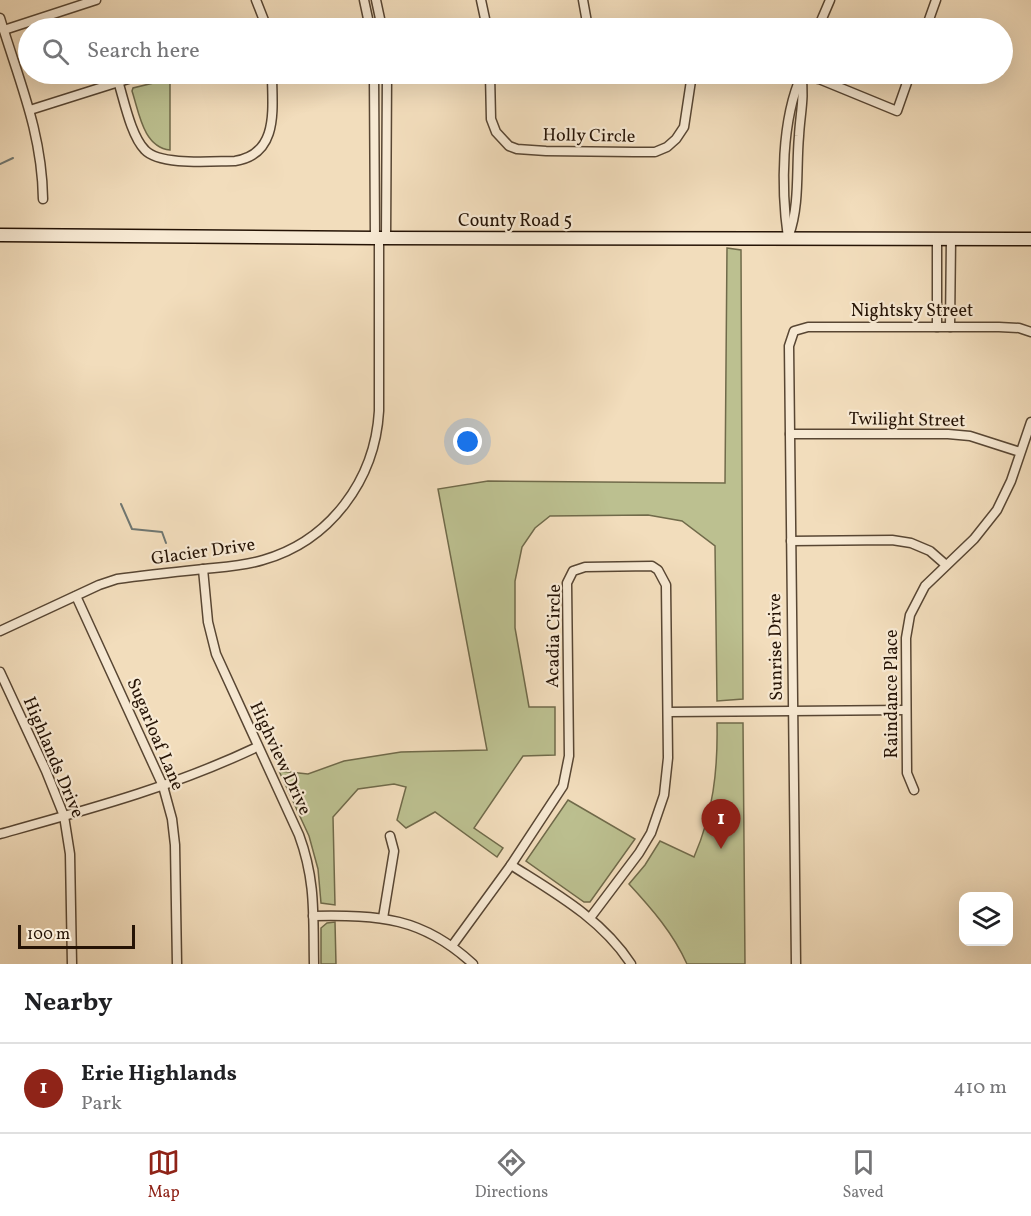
<!DOCTYPE html>
<style>
body{margin:0;font-family:Vollkorn,serif;background:#f6f6f6;color:#202124}
.controls{position:absolute;right:18px;bottom:18px;display:grid;overflow:hidden;border-radius:12px;box-shadow:0 6px 24px #0002}
.controls button{width:54px;height:54px;display:grid;place-items:center;padding:0;border:0;border-bottom:2px solid #e0e0e0;background:#fff;color:#202124;font:30px sans-serif}
.scale{position:absolute;left:18px;bottom:15px;width:117px;box-sizing:border-box;padding-left:6px;border:3px solid #251305;border-top:0;font-size:16px;line-height:21px;white-space:nowrap;color:#251305;-webkit-text-stroke:4px #f7e9d3;paint-order:stroke}
.you{position:absolute;left:468px;top:442px;width:21px;height:21px;margin:-15px;border:4px solid #fff;border-radius:50%;background:#1a73e8;box-shadow:0 0 0 9px #1a73e833}
.badge{display:grid;place-items:center;width:39px;height:39px;border-radius:50%;background:#8f2418;color:#fff;font-size:20px;font-weight:700}
.pin{position:absolute;translate:-50% -50px;filter:drop-shadow(0 2px 3px #0008)}
.pin::after{content:'';position:absolute;top:32px;width:21px;height:18px;background:inherit;clip-path:polygon(0 0,100% 0,50% 100%)}
.list{margin:0;padding:0;list-style:none}
h2{display:flex;justify-content:space-between;align-items:center;height:78px;margin:0;padding:0 24px;font-size:26px}
h2 small{font-size:20px;font-weight:400;color:#757577}
.list li{display:grid;grid-template-columns:39px 1fr auto;gap:18px;align-items:center;box-sizing:border-box;height:90px;padding:0 24px;border-top:2px solid #e0e0e0}
.list b{display:block;font-size:22px;white-space:nowrap}
.list p{margin:0;font-size:20px;white-space:nowrap;color:#757577}
.list em{font-size:20px;font-style:normal;color:#757577}
.icon{flex:none;width:33px;height:33px;fill:none;stroke:currentColor;stroke-width:2;stroke-linecap:round;stroke-linejoin:round}
.map{position:relative;flex:none;width:1031px;height:964px;overflow:hidden}
.search{position:absolute;background:#fff;box-shadow:0 6px 24px #0002;left:18px;right:18px;top:18px;height:66px;display:flex;align-items:center;gap:15px;box-sizing:border-box;padding:0 21px;border-radius:33px;color:#757577;font-size:22px}
.sheet{height:168px;background:#fff}
nav{display:flex;justify-content:space-around;align-items:center;box-sizing:border-box;height:84px;border-top:2px solid #e0e0e0;background:#fff;font-size:16px;color:#757577}
nav a{display:grid;justify-items:center;gap:3px}
nav .on{color:#8f2418}
.map>svg:first-child{display:block}
</style>
<div class="map">
<svg width="1031" height="964" viewBox="0 0 1031 964">
<rect width="100%" height="100%" fill="#f2ddbc"/>
<filter id="stains"><feTurbulence type="fractalNoise" baseFrequency=".00333" numOctaves="4"/><feColorMatrix values="0 0 0 0 .2 0 0 0 0 .09 0 0 0 0 .02 0 0 0 .5 -.17"/></filter>
<radialGradient id="worn" r=".72"><stop offset=".6" stop-color="#630" stop-opacity="0"/><stop offset="1" stop-color="#630" stop-opacity=".3"/></radialGradient>
<!-- park -->
<g fill="#bcc090" stroke="#706a4a" stroke-width="1.5">
<path d="M170 79V150C143 147 139 112 132 91L133 88Z"/>
<path d="M727 248 741 250 743 699 717 701 715 546 682 521 648 515 550 516 535 528 522 547 515 581V628L529 707H555V755L523 756 474 828 503 848 497 857 435 812 406 828 397 820 406 787 394 784 358 789 333 817 335 905 321 903 318 869 309 836 279 771 308 774 344 761 401 752 487 750 438 489 488 481 725 483Z"/>
<path d="M717 723H743L745 964H687C673 933 652 909 629 884L645 865 660 841 694 857C713 813 718 771 717 723Z"/>
<path d="M568 800 635 839 590 902H584L526 861Z"/>
<path d="M335 922 336 964H321V928L327 923Z"/>
</g>
<g fill="none" stroke-linecap="round" stroke-linejoin="round">
<!-- stream -->
<g stroke="#6f7772" stroke-width="2">
<path d="M0 164 13 158"/>
<path d="M121 504 132 529 162 532 166 543"/>
</g>
<defs>
<g id="street">
<path d="M256 0 267 28"/>
<path d="M364 0 370 28"/>
<path d="M376 0 382 28"/>
<path d="M481 0 487 28"/>
<path d="M583 0 588 28"/>
<path d="M0 18C19 81 42 132 43 199"/>
<path d="M818 28 830 0"/>
<path d="M926 28 936 0"/>
<path d="M4 30 96 0"/>
<path d="M374 74 375 238"/>
<path d="M490 74 491 119 496 132 509 146 517 149 546 151 634 152H655L667 147 676 139 684 127 692 74"/>
<path d="M794 74 819 79 897 111 910 74"/>
<path d="M118 81C124 100 131 136 145 150 160 166 213 161 235 161 280 154 272 107 272 74"/>
<path d="M30 110 144 74"/>
<path d="M789 235C800 204 796 169 799 136 800 115 805 96 801 75"/>
<path d="M386 238 387 74"/>
<path d="M788 238C781 188 781 120 802 74"/>
<path d="M937 238V327"/>
<path d="M950 327 951 239"/>
<path d="M790 434H948L970 436 1020 452"/>
<path d="M791 541 892 540 911 543 930 551 946 565"/>
<path d="M203 569 208 622 216 654 299 835C316 881 313 916 314 964"/>
<path d="M76 596 163 786 172 819 175 845 177 964"/>
<path d="M0 631 99 585 117 579C146 575 175 572 204 569 224 567 244 566 263 560 330 541 375 480 379 411V238"/>
<path d="M0 672 46 771 64 816 70 854 72 964"/>
<path d="M668 712 906 710"/>
<path d="M914 790 907 773 906 638 910 615 925 586 974 539 997 510 1011 481 1031 422"/>
<path d="M0 834C90 809 173 787 257 747"/>
<path d="M511 865C555 893 602 919 631 964"/>
<path d="M313 916C380 915 422 917 473 964"/>
<path d="M383 918 394 851 390 836"/>
<path d="M452 946 511 865 563 786 569 756 567 583 573 571 585 567 652 566 658 570 666 585 668 758 664 795 651 833 639 853 590 918"/>
<path d="M796 964 789 346 794 331 808 327H999L1019 328 1031 332"/>
</g>
<path id="secondary" d="M0 235 375 238 1031 239"/>
</defs>
<!-- street casing -->
<use href="#street" stroke="#584633" stroke-width="11"/>
<!-- secondary casing -->
<use href="#secondary" stroke="#251305" stroke-width="15"/>
<!-- street -->
<use href="#street" stroke="#f7e9d3" stroke-width="8"/>
<!-- secondary -->
<use href="#secondary" stroke="#f7e9d3" stroke-width="12"/>
</g>
<g text-anchor="middle" stroke-width="4.5" stroke-linejoin="round" paint-order="stroke">
<!-- street labels -->
<g font-size="18" fill="#251305" stroke="#f7e9d3">
<text transform="translate(589 135) rotate(1)" y="6">Holly Circle</text>
<text x="515" y="226">County Road 5</text>
<text x="912" y="316">Nightsky Street</text>
<text transform="translate(907 419) rotate(1)" y="6">Twilight Street</text>
<text transform="translate(203 551) rotate(-8)" y="6">Glacier Drive</text>
<text transform="translate(553 636) rotate(-89)" y="6">Acadia Circle</text>
<text transform="translate(775 647) rotate(-91)" y="6">Sunrise Drive</text>
<text transform="translate(891 694) rotate(-90)" y="6">Raindance Place</text>
<text transform="translate(156 734) rotate(67)" y="6">Sugarloaf Lane</text>
<text transform="translate(54 757) rotate(67)" y="6">Highlands Drive</text>
<text transform="translate(281 758) rotate(65)" y="6">Highview Drive</text>
</g>
</g>
<rect width="100%" height="100%" filter="url(#stains)"/>
<rect width="100%" height="100%" fill="url(#worn)"/>
</svg>
<div class="controls">
<button><svg class="icon" aria-label="layers" viewBox="0 0 24 24"><path d="M12 4l9 5-9 5-9-5zM3 14l9 5 9-5"/></svg></button>
</div>
<div class="scale">100 m</div>
<div class="you"></div>
<div class="pin badge" style="left:721px;top:849px">1</div>
<div class="search"><svg class="icon" aria-label="search" viewBox="0 0 24 24"><circle cx="10" cy="10" r="6"/><path d="M15 15l6 6"/></svg>Search here</div>
</div>
<section class="sheet">
<h2>Nearby<small></small></h2>
<ul class="list">
<li><span class="badge">1</span><div><b>Erie Highlands</b><p>Park</p></div><em>410 m</em></li>
</ul>
</section>
<nav>
<a class="on"><svg class="icon" aria-label="map" viewBox="0 0 24 24"><path d="M3 6l6-2 6 2 6-2v14l-6 2-6-2-6 2zM9 4v14M15 6v14"/></svg>Map</a>
<a><svg class="icon" aria-label="directions" viewBox="0 0 24 24"><path d="M12 3l9 9-9 9-9-9zM9 14v-3h6M13 9l2 2-2 2"/></svg>Directions</a>
<a><svg class="icon" aria-label="saved" viewBox="0 0 24 24"><path d="M7 4h10v16l-5-4-5 4z"/></svg>Saved</a>
</nav>
